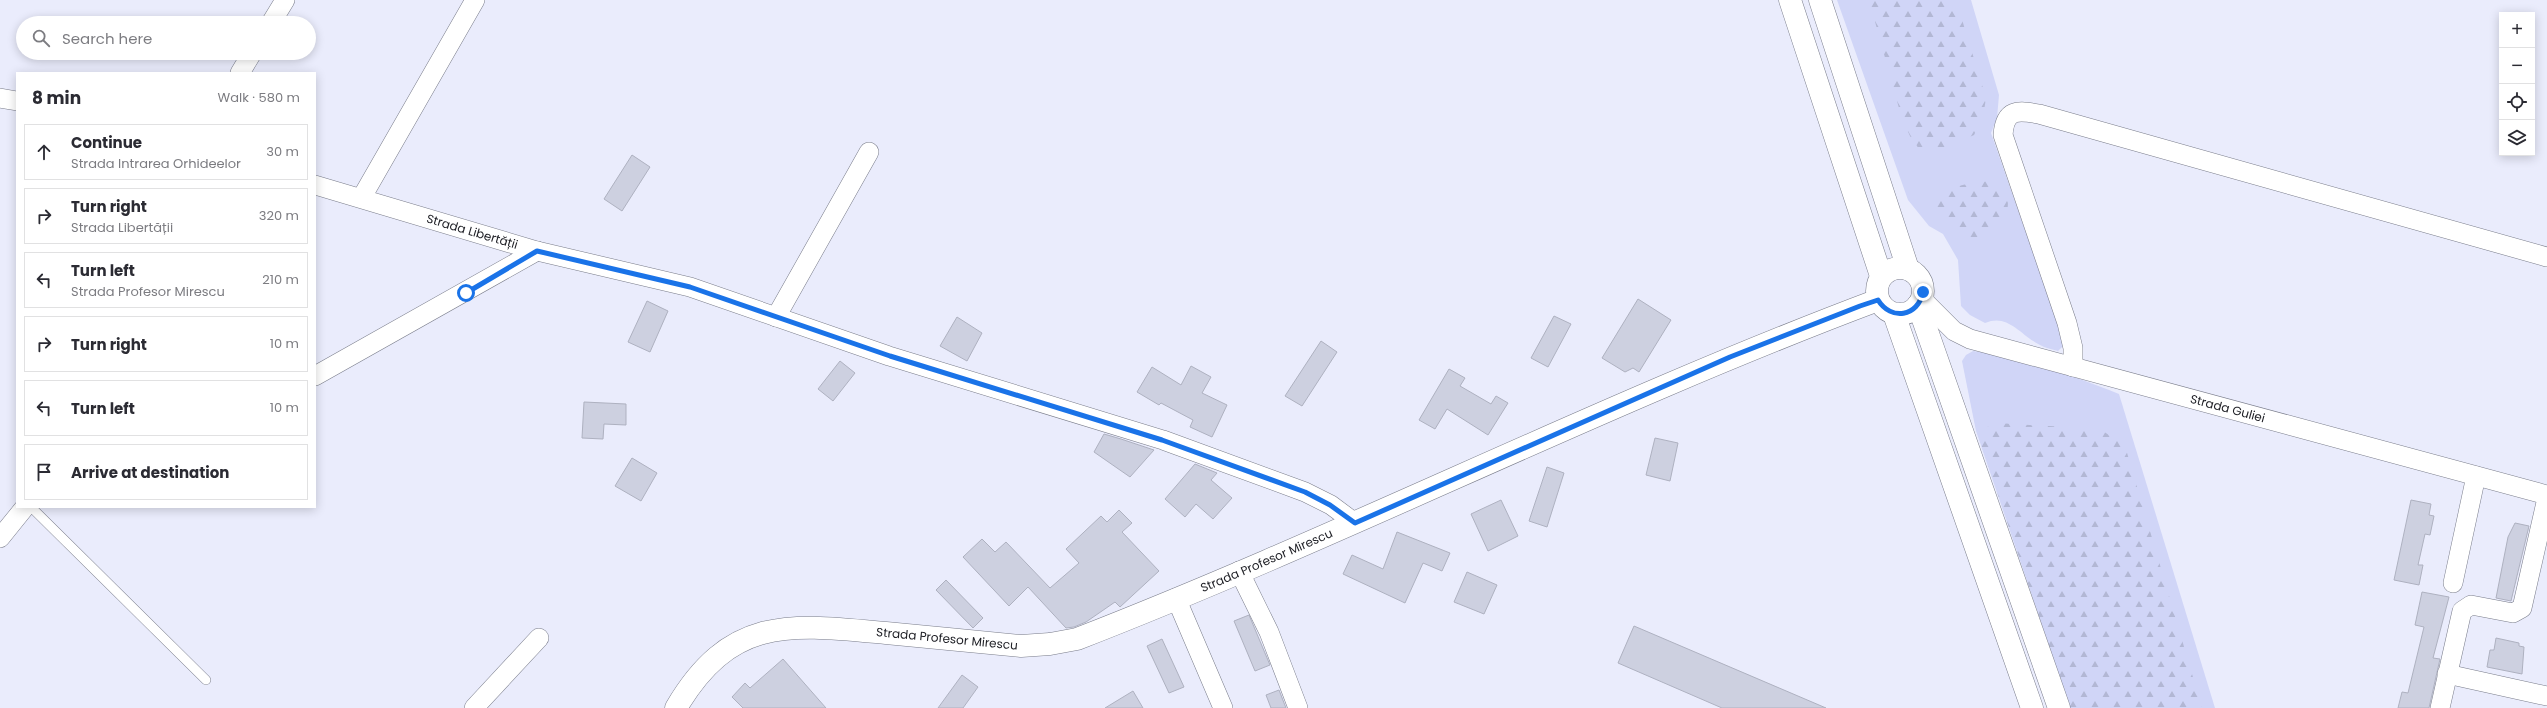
<!DOCTYPE html>
<meta charset="utf-8">
<style>
body{margin:0;font-family:Poppins,sans-serif;background:#f2f2f3;color:#2b2b33}
.controls{position:absolute;right:12px;top:12px;display:grid;overflow:hidden;border-radius:0px;box-shadow:0 2px 10px #0003}
.controls button{width:36px;height:36px;display:grid;place-items:center;padding:0;border:0;border-bottom:1px solid #e1e1e2;background:#fff;color:#2b2b33;font:20px sans-serif}
.stop{position:absolute;width:12px;height:12px;margin:-9px;border:3px solid #1a73e8;border-radius:50%;background:#fff}
.stop.end{background:#1a73e8;border-color:#fff;box-shadow:0 1px 4px #0008}
.list{margin:0;padding:0;list-style:none}
h2{display:flex;justify-content:space-between;align-items:center;height:52px;margin:0;padding:0 16px;font-size:17px}
h2 small{font-size:13px;font-weight:400;color:#7c7c81}
.list li{display:grid;grid-template-columns:26px 1fr auto;gap:12px;align-items:center;box-sizing:border-box;height:56px;margin:0 8px 8px;padding:0 8px;border:1px solid #e1e1e2;border-radius:0px}
.list b{display:block;font-size:15px;white-space:nowrap}
.list p{margin:0;font-size:13px;white-space:nowrap;color:#7c7c81}
.list em{font-size:13px;font-style:normal;color:#7c7c81}
.icon{flex:none;width:22px;height:22px;fill:none;stroke:currentColor;stroke-width:2;stroke-linecap:round;stroke-linejoin:round}
.map{position:relative;flex:none;width:2547px;height:708px;overflow:hidden}
.search{position:absolute;background:#fff;box-shadow:0 2px 10px #0003;left:16px;top:16px;width:300px;height:44px;display:flex;align-items:center;gap:10px;box-sizing:border-box;padding:0 14px;border-radius:22px;color:#7c7c81;font-size:15px}
.panel{position:absolute;background:#fff;box-shadow:0 2px 10px #0003;left:16px;top:72px;width:300px;height:436px;border-radius:0px}
.map>svg:first-child{display:block}
</style>
<div class="map">
<svg width="2547" height="708" viewBox="0 0 2547 708">
<defs>
<pattern id="forest-firs" width="22" height="20" patternUnits="userSpaceOnUse"><rect width="22" height="20" fill="#d0d5f7"/><path d="M5 1l3.5 6h-7zM16 11l3.5 6h-7z" fill="#b2b7d4"/></pattern>
</defs>
<rect width="100%" height="100%" fill="#eaecfc"/>
<!-- green -->
<g fill="#d0d5f7">
<path d="M1837 0H1971L1999 95 1997 118 1991 133 2063 338 2064 345 2058 351C2052 349 2045 348 2040 345 2020 335 2008 313 1985 323L1970 315 1961 306 1958 260 1943 234 1929 226 1908 200Z"/>
<path d="M1973 351C2023 357 2073 376 2119 394L2215 708H2072L1976 431 1962 361 1966 355Z"/>
</g>
<!-- forest -->
<g fill="url(#forest-firs)">
<path d="M1869 0H1956L1986 98 1983 117 1974 135C1957 143 1939 152 1919 149L1910 136 1902 119Z"/>
<path d="M1995 181 2007 192C2012 226 1995 237 1965 238L1935 205 1938 191 1975 182Z"/>
<path d="M1997 423 2100 429 2125 446 2202 708H2070L1982 448 1980 433 1985 428Z"/>
</g>
<!-- building -->
<g fill="#cdd0e0" stroke="#aeb1c0">
<path d="M632 155 650 167 622 211 604 199Z"/>
<path d="M1638 299 1671 320 1639 372 1633 368 1625 372 1602 358Z"/>
<path d="M647 301 668 311 650 352 628 342Z"/>
<path d="M1554 316 1571 324 1548 367 1531 358Z"/>
<path d="M957 317 982 333 967 361 940 346Z"/>
<path d="M1321 341 1337 352 1302 406 1285 396Z"/>
<path d="M840 361 855 373 833 401 818 389Z"/>
<path d="M1191 366 1211 377 1202 393 1227 405 1212 437 1190 427 1193 420 1161 403 1159 405 1137 392 1152 367 1181 385Z"/>
<path d="M1449 369 1465 378 1460 386 1491 404 1496 396 1508 403 1488 435 1447 409 1435 429 1419 420Z"/>
<path d="M584 402 626 404V425L604 424 603 439 582 438Z"/>
<path d="M1104 434 1121 439 1154 450 1130 477 1094 452Z"/>
<path d="M1655 438 1678 443 1670 481 1646 475Z"/>
<path d="M632 458 657 473 641 501 615 486Z"/>
<path d="M1195 464 1217 473 1211 480 1232 498 1213 519 1196 504 1185 517 1165 499Z"/>
<path d="M1547 467 1564 473 1547 527 1529 521Z"/>
<path d="M1501 500 1518 536 1488 551 1471 514Z"/>
<path d="M2411 500 2431 504 2429 515 2434 516 2430 535 2425 534 2418 565H2423L2419 585 2394 580Z"/>
<path d="M1119 510 1132 523 1122 532 1159 571 1120 607 1115 602 1086 622 1074 627 1066 628 1028 587 1009 606 963 557 982 539 995 552 1006 542 1050 588 1079 563 1066 549 1101 516 1107 522Z"/>
<path d="M2515 523 2529 526 2511 601 2496 598 2508 537Z"/>
<path d="M1397 532 1450 553 1442 571 1423 563 1405 603 1343 574 1352 555 1383 569Z"/>
<path d="M1467 572 1497 585 1484 614 1454 602Z"/>
<path d="M946 580 983 618 973 628 936 590Z"/>
<path d="M2422 592 2449 597 2433 658 2440 659 2429 708H2398L2402 692 2408 693 2424 627 2415 625Z"/>
<path d="M1249 615 1270 665 1255 671 1234 621Z"/>
<path d="M1634 626 1826 708H1722L1618 663Z"/>
<path d="M2496 638 2519 643V646L2524 647 2522 674 2487 667 2490 650H2494Z"/>
<path d="M1162 639 1184 687 1169 693 1147 646Z"/>
<path d="M783 659 826 708H743L732 697 745 683 750 688Z"/>
<path d="M962 675 978 687 963 708H938Z"/>
<path d="M1279 690 1286 708H1271L1266 695Z"/>
<path d="M1133 691 1143 708H1105Z"/>
</g>
<g fill="none" stroke-linecap="round" stroke-linejoin="round">
<defs>
<path id="lane" d="M31 507 206 680"/>
<g id="street">
<path d="M271 23 285 0"/>
<path d="M240 73 252 53"/>
<path d="M0 98 17 101"/>
<path id="s1" d="M315 185 537 251 690 287 889 356 1163 440 1305 492 1331 505 1355 523"/>
<path d="M362 197 475 0"/>
<path id="s2" d="M1922 299 1954 331 1970 339 2547 495"/>
<path d="M776 317 869 152"/>
<path d="M2073 367V348L2067 323 2003 135C2005 109 2017 110 2039 114L2547 257"/>
<path d="M315 376 537 251"/>
<path d="M0 538 25 507"/>
<path d="M1239 571 1269 632 1298 708"/>
<path d="M2453 583 2476 476"/>
<path d="M1176 598 1223 708"/>
<path d="M2447 674 2547 696"/>
<path d="M474 708 539 638"/>
<path d="M2440 708 2462 611 2471 605 2513 613 2522 608 2547 498"/>
</g>
<g id="secondary">
<path id="s3" d="M676 708C731 615 790 624 886 633 931 637 976 642 1021 646L1050 644 1077 639C1347 534 1606 402 1878 300"/>
</g>
<g id="primary">
<path d="M1790 0 1881 276"/>
<path d="M1820 0 1908 269"/>
<circle cx="1900" cy="291" r="23"/>
<path d="M1918 305 2059 708"/>
<path d="M1894 314 2032 708"/>
</g>
</defs>
<!-- lane casing -->
<use href="#lane" stroke="#797c8a" stroke-width="10"/>
<!-- street casing -->
<use href="#street" stroke="#797c8a" stroke-width="20"/>
<!-- secondary casing -->
<use href="#secondary" stroke="#797c8a" stroke-width="23"/>
<!-- primary casing -->
<use href="#primary" stroke="#797c8a" stroke-width="23"/>
<!-- lane -->
<use href="#lane" stroke="#fff" stroke-width="9"/>
<!-- street -->
<use href="#street" stroke="#fff" stroke-width="19"/>
<!-- secondary -->
<use href="#secondary" stroke="#fff" stroke-width="22"/>
<!-- primary -->
<use href="#primary" stroke="#fff" stroke-width="22"/>
</g>
<g fill="none" stroke-linecap="round" stroke-linejoin="round">
<!-- route -->
<path stroke="#1a73e8" stroke-width="5" d="M466 293 537 251 690 287 890 356 1162 440 1305 492 1330 505 1355 523 1730 357 1860 306 1878 300C1891 321 1918 317 1923 292"/>
</g>
<g text-anchor="middle" stroke-width="3" stroke-linejoin="round" paint-order="stroke">
<!-- street labels -->
<g font-size="12" fill="#202127" stroke="#fafafe">
<text dy="4" stroke="none"><textPath href="#s1" startOffset="164">Strada Libertății</textPath></text>
<text dy="4" stroke="none"><textPath href="#s2" startOffset="330">Strada Guliei</textPath></text>
<text dy="4" stroke="none"><textPath href="#s3" startOffset="639">Strada Profesor Mirescu</textPath></text>
<text dy="4" stroke="none"><textPath href="#s3" startOffset="303">Strada Profesor Mirescu</textPath></text>
</g>
</g>
</svg>
<div class="controls">
<button>+</button>
<button>−</button>
<button><svg class="icon" aria-label="locate" viewBox="0 0 24 24"><circle cx="12" cy="12" r="6"/><path d="M12 2v4M12 18v4M2 12h4M18 12h4"/></svg></button>
<button><svg class="icon" aria-label="layers" viewBox="0 0 24 24"><path d="M12 4l9 5-9 5-9-5zM3 14l9 5 9-5"/></svg></button>
</div>
<div class="stop" style="left:466px;top:293px"></div>
<div class="stop end" style="left:1923px;top:292px"></div>
<div class="search"><svg class="icon" aria-label="search" viewBox="0 0 24 24"><circle cx="10" cy="10" r="6"/><path d="M15 15l6 6"/></svg>Search here</div>
<section class="panel">
<h2>8 min<small>Walk · 580 m</small></h2>
<ul class="list">
<li><svg class="icon" aria-label="ahead" viewBox="0 0 24 24"><path d="M12 20V5M6 11l6-6 6 6"/></svg><div><b>Continue</b><p>Strada Intrarea Orhideelor</p></div><em>30 m</em></li>
<li><svg class="icon" aria-label="right" viewBox="0 0 24 24"><path d="M7 20v-9h11M14 6l5 5-5 5"/></svg><div><b>Turn right</b><p>Strada Libertății</p></div><em>320 m</em></li>
<li><svg class="icon" aria-label="left" viewBox="0 0 24 24"><path d="M17 20v-9H6M10 6l-5 5 5 5"/></svg><div><b>Turn left</b><p>Strada Profesor Mirescu</p></div><em>210 m</em></li>
<li><svg class="icon" aria-label="right" viewBox="0 0 24 24"><path d="M7 20v-9h11M14 6l5 5-5 5"/></svg><div><b>Turn right</b></div><em>10 m</em></li>
<li><svg class="icon" aria-label="left" viewBox="0 0 24 24"><path d="M17 20v-9H6M10 6l-5 5 5 5"/></svg><div><b>Turn left</b></div><em>10 m</em></li>
<li><svg class="icon" aria-label="arrive" viewBox="0 0 24 24"><path d="M6 21V4h12l-3 4 3 4H6"/></svg><div><b>Arrive at destination</b></div></li>
</ul>
</section>
</div>
